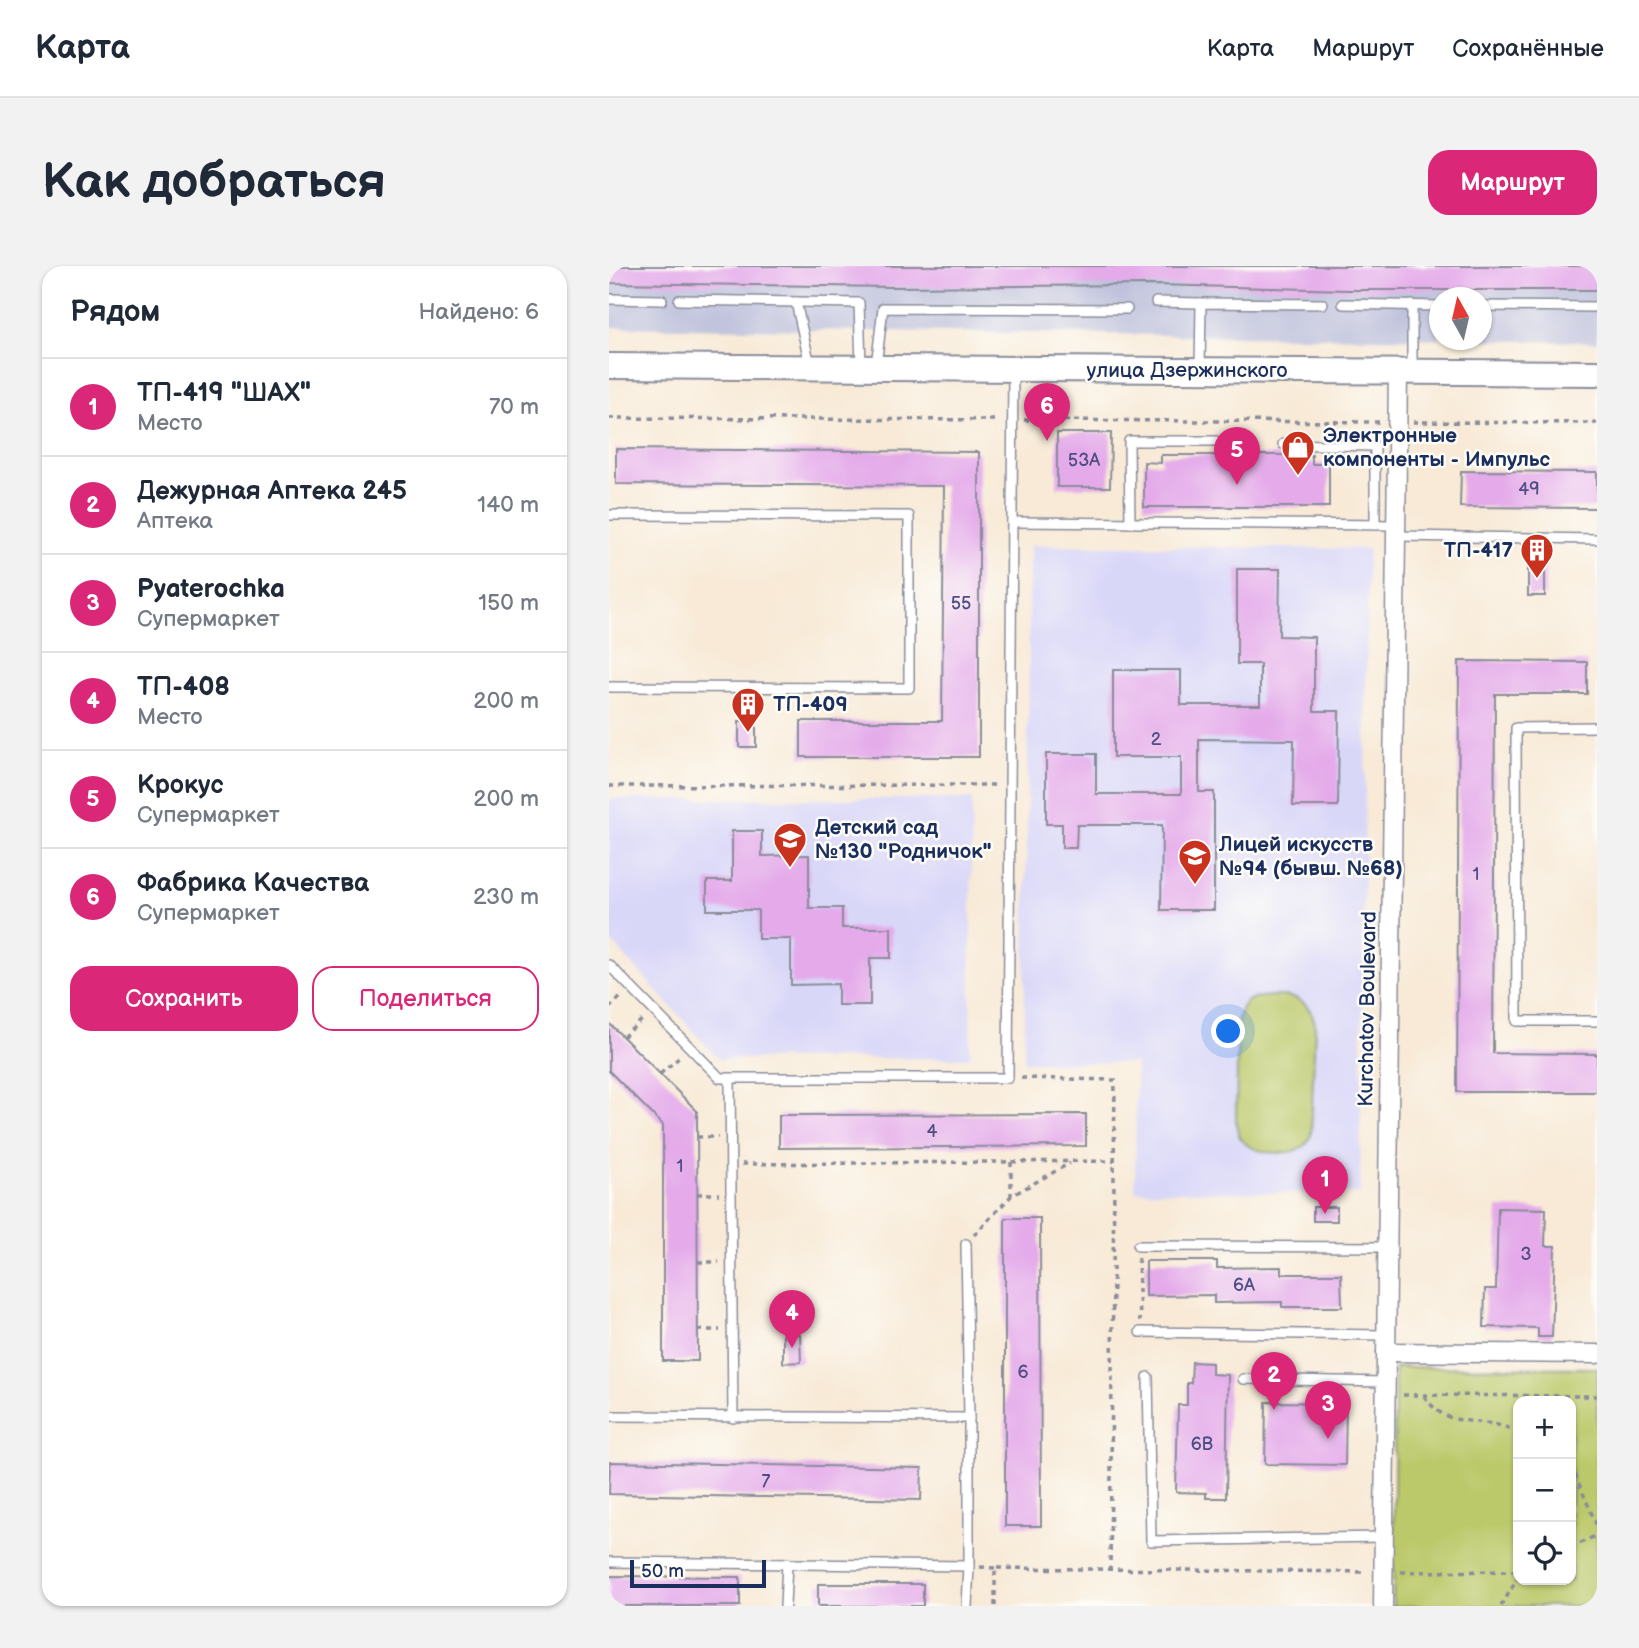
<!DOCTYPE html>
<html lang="ru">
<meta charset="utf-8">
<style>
body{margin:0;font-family:"Balsamiq Sans",sans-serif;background:#f2f2f3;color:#1f2937}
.controls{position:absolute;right:21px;bottom:21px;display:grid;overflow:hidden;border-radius:14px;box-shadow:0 2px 5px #0004}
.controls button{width:63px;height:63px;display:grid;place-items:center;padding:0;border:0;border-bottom:2px solid #e0e1e3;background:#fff;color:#1f2937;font:35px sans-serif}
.compass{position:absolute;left:820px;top:21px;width:63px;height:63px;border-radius:50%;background:#fff;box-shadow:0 2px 5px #0004;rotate:352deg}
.scale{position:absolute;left:21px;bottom:18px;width:136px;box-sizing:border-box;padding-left:7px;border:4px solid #1b2f5e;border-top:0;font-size:19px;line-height:24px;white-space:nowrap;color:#1b2f5e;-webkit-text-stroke:5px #fdfcf7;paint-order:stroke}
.you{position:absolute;left:620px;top:766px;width:24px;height:24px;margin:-18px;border:5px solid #fff;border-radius:50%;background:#1a73e8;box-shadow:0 0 0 10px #1a73e833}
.badge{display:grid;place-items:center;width:46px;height:46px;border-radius:50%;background:#db2777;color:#fff;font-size:23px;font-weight:700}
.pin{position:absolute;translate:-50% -58px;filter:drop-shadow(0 2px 4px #0008)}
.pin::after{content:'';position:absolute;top:37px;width:24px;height:21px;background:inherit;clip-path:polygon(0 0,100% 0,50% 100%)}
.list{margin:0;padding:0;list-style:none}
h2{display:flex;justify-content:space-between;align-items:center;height:91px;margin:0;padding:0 28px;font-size:30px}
h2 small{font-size:23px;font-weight:400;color:#747a83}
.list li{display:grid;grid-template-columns:46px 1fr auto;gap:21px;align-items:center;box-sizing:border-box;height:98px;padding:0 28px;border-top:2px solid #e0e1e3}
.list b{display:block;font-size:26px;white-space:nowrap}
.list p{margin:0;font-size:23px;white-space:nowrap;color:#747a83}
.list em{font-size:23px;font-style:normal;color:#747a83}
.actions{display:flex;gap:14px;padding:21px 28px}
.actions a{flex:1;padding:16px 0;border:2px solid #db2777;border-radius:21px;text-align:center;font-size:24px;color:#db2777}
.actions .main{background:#db2777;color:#fff}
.icon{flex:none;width:38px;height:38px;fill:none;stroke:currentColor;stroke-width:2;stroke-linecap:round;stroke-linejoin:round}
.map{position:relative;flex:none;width:988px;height:1340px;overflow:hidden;border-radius:21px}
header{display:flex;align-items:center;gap:42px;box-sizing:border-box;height:98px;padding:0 35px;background:#fff;border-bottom:2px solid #e0e1e3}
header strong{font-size:33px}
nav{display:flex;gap:38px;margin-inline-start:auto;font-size:24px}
.intro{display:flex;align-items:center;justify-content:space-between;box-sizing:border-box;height:168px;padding:0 42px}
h1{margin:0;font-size:49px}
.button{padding:18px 32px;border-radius:21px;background:#db2777;color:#fff;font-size:24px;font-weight:700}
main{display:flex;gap:42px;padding:0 42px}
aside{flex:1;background:#fff;border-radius:21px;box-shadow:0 2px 5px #0004}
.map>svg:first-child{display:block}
</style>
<header>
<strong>Карта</strong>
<nav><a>Карта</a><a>Маршрут</a><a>Сохранённые</a></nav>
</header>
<div class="intro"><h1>Как добраться</h1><a class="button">Маршрут</a></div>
<main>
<aside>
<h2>Рядом<small>Найдено: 6</small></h2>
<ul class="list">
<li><span class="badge">1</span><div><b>ТП-419 &quot;ШАХ&quot;</b><p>Место</p></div><em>70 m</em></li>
<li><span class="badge">2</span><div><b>Дежурная Аптека 245</b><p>Аптека</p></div><em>140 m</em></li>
<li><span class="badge">3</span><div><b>Pyaterochka</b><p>Супермаркет</p></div><em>150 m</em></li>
<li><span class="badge">4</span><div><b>ТП-408</b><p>Место</p></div><em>200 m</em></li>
<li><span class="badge">5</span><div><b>Крокус</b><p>Супермаркет</p></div><em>200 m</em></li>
<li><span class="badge">6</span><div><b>Фабрика Качества</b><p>Супермаркет</p></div><em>230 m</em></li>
</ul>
<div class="actions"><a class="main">Сохранить</a><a>Поделиться</a></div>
</aside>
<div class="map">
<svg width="988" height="1340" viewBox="0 0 988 1340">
<rect width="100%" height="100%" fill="#fdfcf7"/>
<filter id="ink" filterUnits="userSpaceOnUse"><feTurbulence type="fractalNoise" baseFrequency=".0143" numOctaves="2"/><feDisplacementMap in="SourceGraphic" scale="14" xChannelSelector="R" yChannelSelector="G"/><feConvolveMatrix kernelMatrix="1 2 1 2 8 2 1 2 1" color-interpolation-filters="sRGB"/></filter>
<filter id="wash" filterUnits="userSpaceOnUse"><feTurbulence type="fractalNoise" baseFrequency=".00686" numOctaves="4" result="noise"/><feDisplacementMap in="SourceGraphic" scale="28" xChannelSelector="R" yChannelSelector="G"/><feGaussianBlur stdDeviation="1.57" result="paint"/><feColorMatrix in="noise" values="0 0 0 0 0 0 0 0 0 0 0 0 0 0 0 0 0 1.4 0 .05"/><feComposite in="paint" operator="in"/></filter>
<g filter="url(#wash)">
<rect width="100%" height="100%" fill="#f8ead7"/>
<!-- built -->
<g fill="#d9d7f8">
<path d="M421 279 759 283 751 928 526 925 527 797 415 796Z"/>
<path d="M0 533H363L361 792 110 793 0 673Z"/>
</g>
<!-- industrial -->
<path fill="#c0c2dd" d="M0 0H988V76L852 74H872V32H830V73L0 61Z"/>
<!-- green -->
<g fill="#bcc96b" stroke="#6c7c64" stroke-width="2" fill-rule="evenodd">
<path d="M644 732C672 729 699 725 706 758L702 869C699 874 698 879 692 882 678 890 644 888 633 874 628 869 628 860 627 853L629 756C631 744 634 737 644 732Z"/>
<path d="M786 1101 988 1102V1340H784ZM909 1135H962V1314H909Z"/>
</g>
<g id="blocks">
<!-- building -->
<g fill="#e4aaea">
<path d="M0 0H988V24H739L546 19 283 21 0 17Z"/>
<path d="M448 167H502L501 221H448Z"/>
<path d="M7 183 370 186V491H192V455H333L335 220 7 218Z"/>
<path d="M552 189H703V198H720V241H535V196L552 197Z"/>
<path d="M852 205 988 206V242L851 241Z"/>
<rect x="919" y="299" width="17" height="31"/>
<path d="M628 303H671L670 370 705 371V445H730L729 540H684L685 474 590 473V526H605V644H552L553 559H468L467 582H453V558H437V488H487V528H572V491H504V404H572V439H651V398H628Z"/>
<path d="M850 395 978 396V428H886L884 787 988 788V826H848Z"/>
<rect x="130" y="455" width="17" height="26"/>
<path d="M123 565H153V590L200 589V642H233V662H282V692H261V739H229V718L182 719V673H149V644H98V615H123Z"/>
<path d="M0 757 88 845 89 1095H54V859L0 805Z"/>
<path d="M477 848V880L170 882V849Z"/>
<rect x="704" y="941" width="24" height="14"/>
<path d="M889 942 937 943 936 980H946L943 1071H929V1062L875 1061 876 1023H887Z"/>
<path d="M396 952H431L432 1260H396Z"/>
<path d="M537 995H608V1002L672 1001V1008H732L733 1041H673V1036L605 1037V1029L537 1030Z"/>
<path d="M174 1068H191L192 1096 174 1097Z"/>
<path d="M583 1096 603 1097V1108L619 1109 617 1232H597V1227L567 1226 569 1139H578V1117H582Z"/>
<path d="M657 1136 737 1137 736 1199 656 1198Z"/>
<path d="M1 1196 313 1202 312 1234 0 1228Z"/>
<path d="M0 1310 131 1311V1340H0Z"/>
<rect x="209" y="1318" width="105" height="22"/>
</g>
</g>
</g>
<g filter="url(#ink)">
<use href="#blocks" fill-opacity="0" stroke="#8a8c9a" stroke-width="2"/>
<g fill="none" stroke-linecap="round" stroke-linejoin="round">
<defs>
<g id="lane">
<path d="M0 33 53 34"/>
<path d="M70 34 250 37 252 100"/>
<path d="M187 36 201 99"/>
<path d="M547 36 592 37"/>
<path d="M734 38 830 40"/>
<path d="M803 39V104"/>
<path d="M872 40 988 41"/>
<path d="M267 100 274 42 518 43"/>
<path d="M591 102 592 37 714 38"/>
<path d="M674 178 766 180V259"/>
<path d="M0 249 300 250V422L0 421"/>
<path d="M403 256 787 259"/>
<path d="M521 257 520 175H607"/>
<path d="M787 270 988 273"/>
<path d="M988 461 907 462 908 755H988"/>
<path d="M0 699 111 812H399L404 105"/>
<path d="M121 813 124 1152"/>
<path d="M529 980 778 981"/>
<path d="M531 1066 777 1069"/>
<path d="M539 1111 542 1275 774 1271"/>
<path d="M634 1113 776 1116"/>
<path d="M0 1150 360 1152 357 978"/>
<path d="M0 1296 360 1300V1152"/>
<path d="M176 1340 178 1297"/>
<path d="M358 1340 360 1300"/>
</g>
<g id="street">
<path d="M777 1086 988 1088"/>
<path d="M774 1340 789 106"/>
</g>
<path id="secondary" d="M0 100 988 107"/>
</defs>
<!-- lane casing -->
<use href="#lane" stroke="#8a8c9a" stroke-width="12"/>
<!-- street casing -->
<use href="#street" stroke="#8a8c9a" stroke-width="21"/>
<!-- secondary casing -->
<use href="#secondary" stroke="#8a8c9a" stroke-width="28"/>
<!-- path -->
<g stroke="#8a8c9a" stroke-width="3.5" stroke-dasharray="5 5" stroke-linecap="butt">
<path d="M0 152 390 154"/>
<path d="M415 154 771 156"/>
<path d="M804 156 988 157"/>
<path d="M0 520 388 519"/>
<path d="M0 742 13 730"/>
<path d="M14 771 35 752"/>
<path d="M51 808 72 790"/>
<path d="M412 812 506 814 501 1303"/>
<path d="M88 871H109"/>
<path d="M402 896V929"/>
<path d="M133 898 505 895"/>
<path d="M88 928H110"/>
<path d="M365 969 402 930 461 897"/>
<path d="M529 992 531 1055"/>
<path d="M89 996H110"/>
<path d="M89 1064H111"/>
<path d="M794 1129 988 1130"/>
<path d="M815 1130C834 1156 847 1153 877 1157 888 1158 899 1162 909 1165"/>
<path d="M962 1199 988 1260"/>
<path d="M962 1282 988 1269"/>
<path d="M371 1301 386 1302"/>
<path d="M792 1306 909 1305"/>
<path d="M386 1340V1302L757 1306"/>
<path d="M892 1340 909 1312"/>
</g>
<!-- lane -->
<use href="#lane" stroke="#fff" stroke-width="9"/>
<!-- street -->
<use href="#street" stroke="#fff" stroke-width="18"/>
<!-- secondary -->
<use href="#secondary" stroke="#fff" stroke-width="24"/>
</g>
</g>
<!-- icons -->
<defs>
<symbol id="shop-pin" viewBox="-11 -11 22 30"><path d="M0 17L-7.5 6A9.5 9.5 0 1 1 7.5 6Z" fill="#c8321e" stroke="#fdfcf7"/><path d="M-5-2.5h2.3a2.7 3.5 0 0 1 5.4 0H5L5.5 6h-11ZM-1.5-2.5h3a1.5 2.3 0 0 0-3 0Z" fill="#fff"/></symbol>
<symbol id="building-pin" viewBox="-11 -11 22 30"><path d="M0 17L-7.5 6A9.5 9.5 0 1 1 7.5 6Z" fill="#c8321e" stroke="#fdfcf7"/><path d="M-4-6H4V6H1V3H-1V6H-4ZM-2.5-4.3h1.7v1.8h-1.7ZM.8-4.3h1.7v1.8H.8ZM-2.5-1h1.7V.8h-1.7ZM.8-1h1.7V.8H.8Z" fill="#fff"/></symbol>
<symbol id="school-pin" viewBox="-11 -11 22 30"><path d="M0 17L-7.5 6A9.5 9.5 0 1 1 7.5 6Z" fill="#c8321e" stroke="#fdfcf7"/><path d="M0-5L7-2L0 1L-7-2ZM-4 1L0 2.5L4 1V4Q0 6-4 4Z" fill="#fff"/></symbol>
</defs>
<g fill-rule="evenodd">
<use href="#shop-pin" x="670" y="162" width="38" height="52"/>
<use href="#building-pin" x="909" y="265" width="38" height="52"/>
<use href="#building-pin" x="120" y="419" width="38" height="52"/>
<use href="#school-pin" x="162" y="554" width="38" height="52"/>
<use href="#school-pin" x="567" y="571" width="38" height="52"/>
</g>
<g text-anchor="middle" stroke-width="5" stroke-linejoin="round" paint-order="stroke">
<!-- number labels -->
<g font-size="18" fill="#4d4e81">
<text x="475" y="200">53А</text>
<text x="920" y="229">49</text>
<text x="352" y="343">55</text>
<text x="547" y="479">2</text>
<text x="867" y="614">1</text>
<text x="323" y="871">4</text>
<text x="71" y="906">1</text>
<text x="917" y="994">3</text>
<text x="635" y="1025">6А</text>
<text x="414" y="1112">6</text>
<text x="593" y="1184">6В</text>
<text x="157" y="1221">7</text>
</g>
<!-- street labels -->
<g font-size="21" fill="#1b2f5e" stroke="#fdfcf7">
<text x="578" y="111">улица Дзержинского</text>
<text transform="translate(758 743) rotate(-89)" y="7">Kurchatov Boulevard</text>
</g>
<!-- poi labels -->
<g font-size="21" font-weight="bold" fill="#1b2f5e" stroke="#fdfcf7" text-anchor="start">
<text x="714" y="176">Электронные<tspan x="714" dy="24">компоненты - Импульс</tspan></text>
<text x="904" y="291" text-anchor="end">ТП-417</text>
<text x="164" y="445">ТП-409</text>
<text x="206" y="568">Детский сад<tspan x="206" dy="24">№130 "Родничок"</tspan></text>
<text x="610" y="585">Лицей искусств<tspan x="610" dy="24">№94 (бывш. №68)</tspan></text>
</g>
</g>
</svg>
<div class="controls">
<button>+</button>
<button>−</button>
<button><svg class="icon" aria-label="locate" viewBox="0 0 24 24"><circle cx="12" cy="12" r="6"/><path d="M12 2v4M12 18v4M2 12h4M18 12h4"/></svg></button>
</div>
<svg class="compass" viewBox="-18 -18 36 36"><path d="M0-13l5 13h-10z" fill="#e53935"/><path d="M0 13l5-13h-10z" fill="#747a83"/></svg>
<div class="scale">50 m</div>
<div class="you"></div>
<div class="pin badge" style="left:716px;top:948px">1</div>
<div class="pin badge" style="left:665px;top:1144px">2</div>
<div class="pin badge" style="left:719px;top:1173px">3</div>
<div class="pin badge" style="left:183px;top:1082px">4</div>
<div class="pin badge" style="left:628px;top:219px">5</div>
<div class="pin badge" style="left:438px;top:175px">6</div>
</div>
</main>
